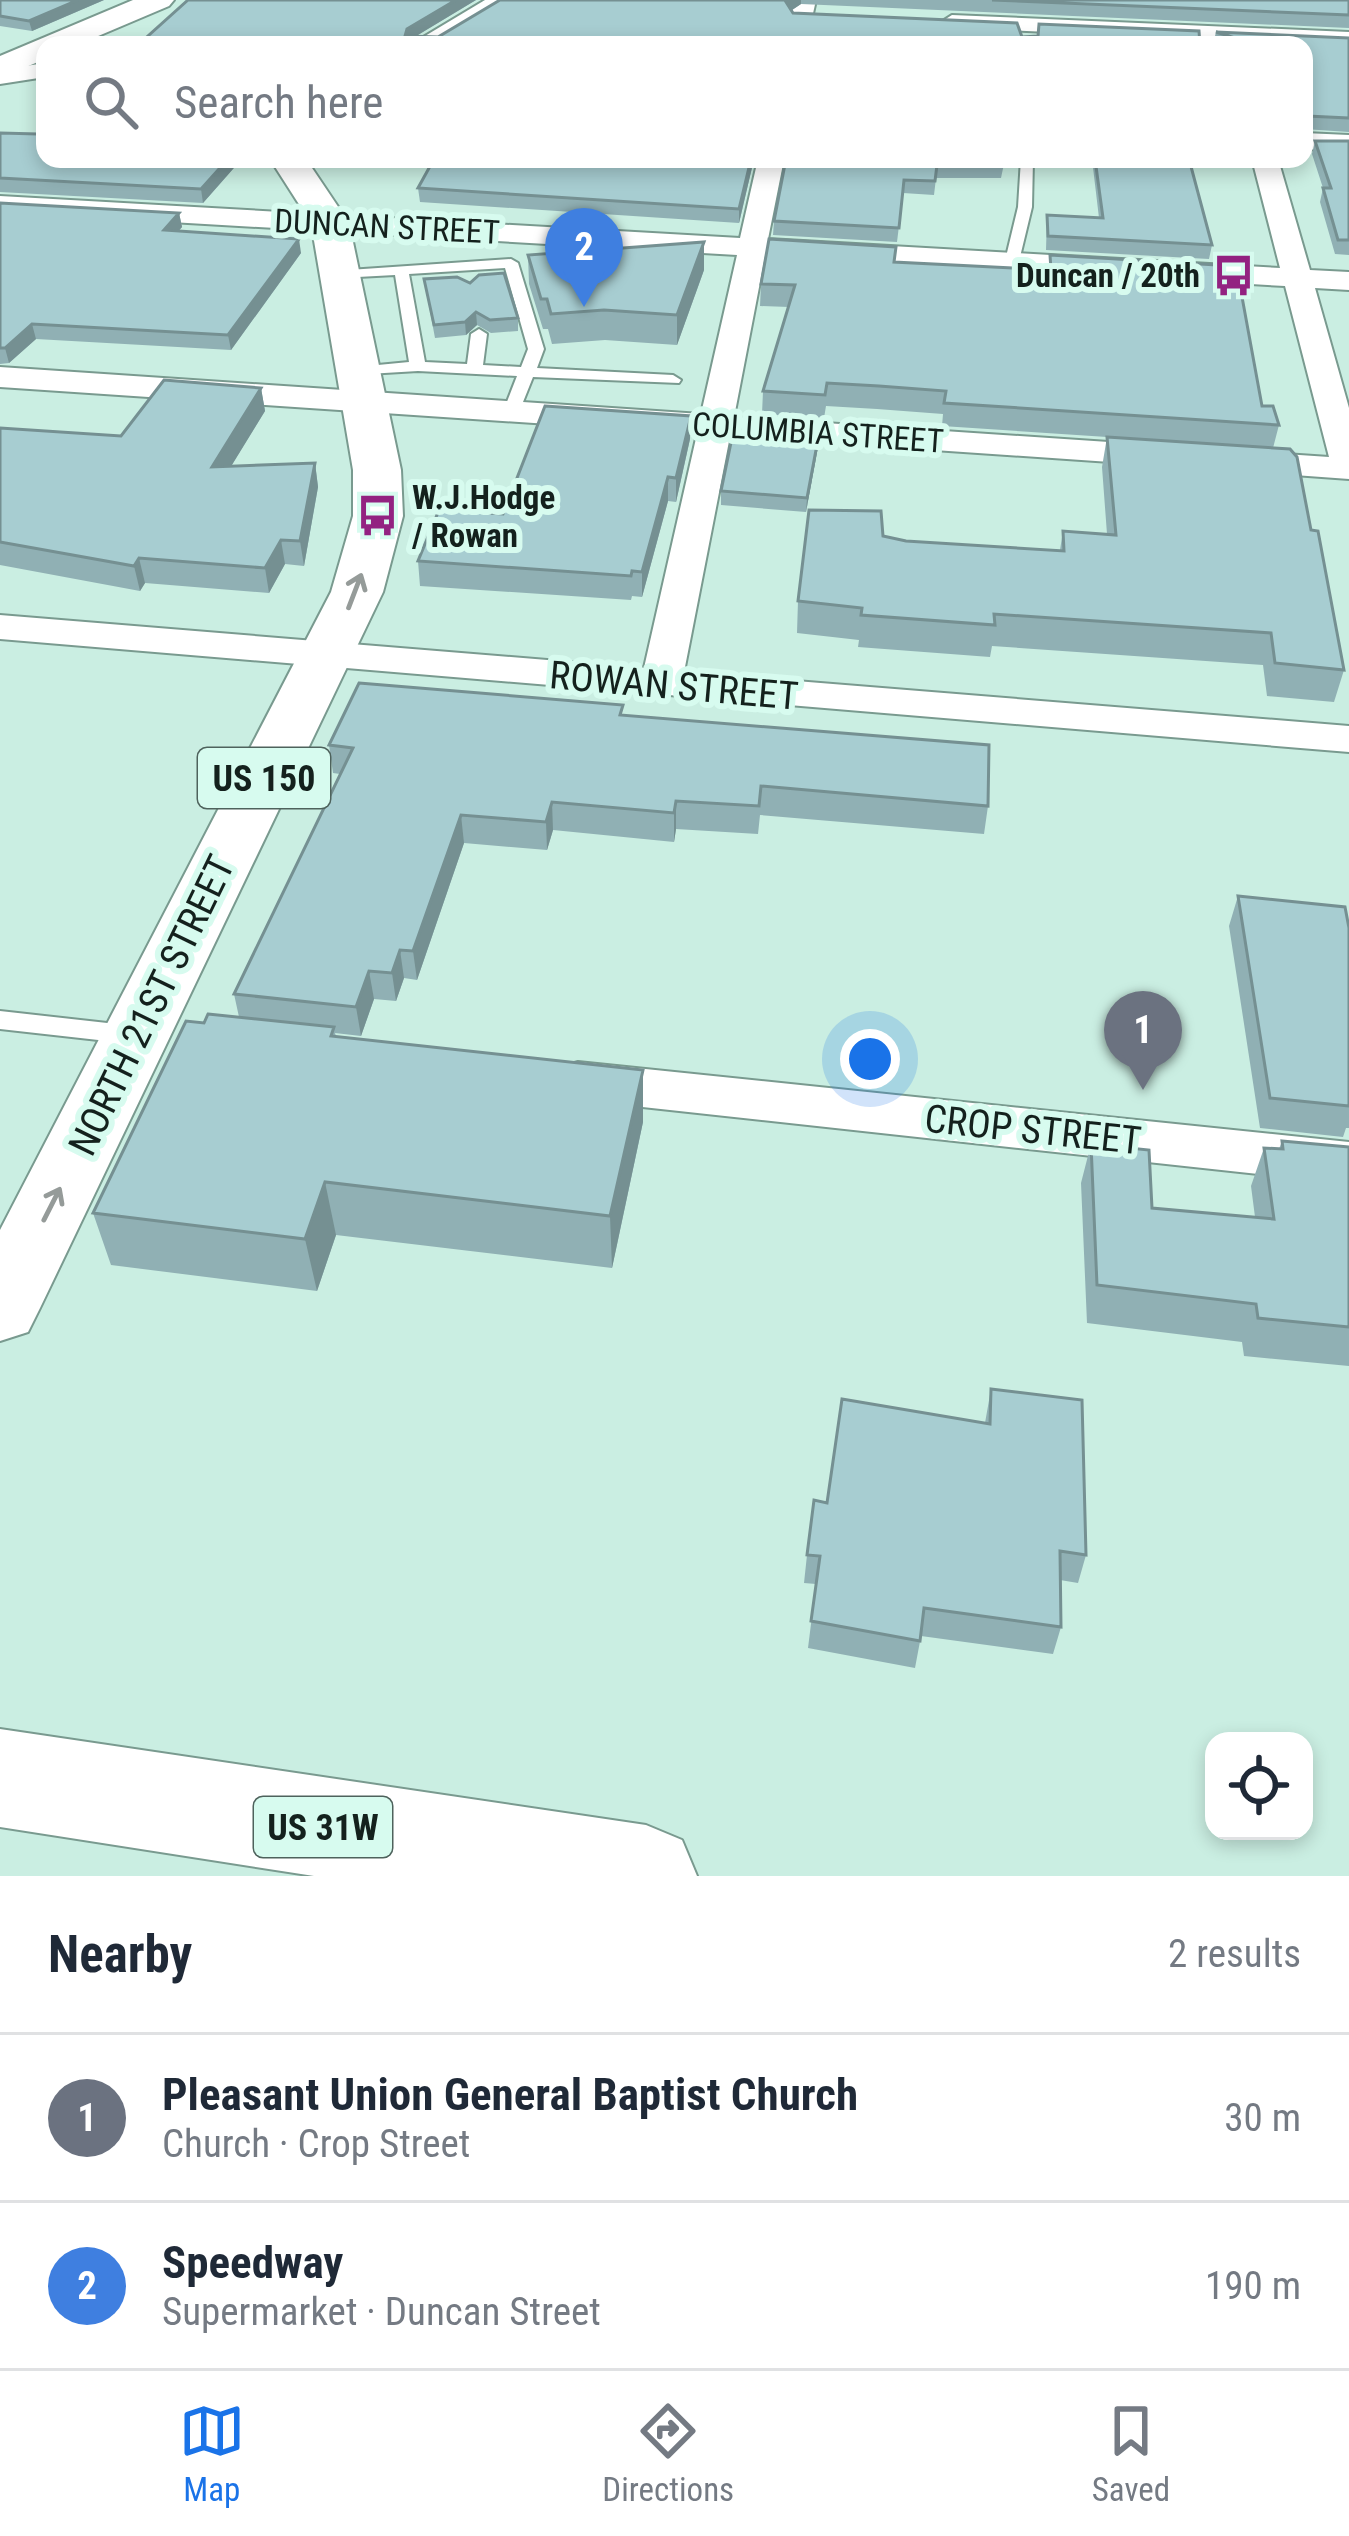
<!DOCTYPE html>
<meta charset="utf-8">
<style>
body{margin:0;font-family:"Roboto Condensed",sans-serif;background:#f2f2f3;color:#1f2937}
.controls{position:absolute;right:36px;bottom:36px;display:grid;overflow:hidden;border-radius:24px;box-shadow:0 6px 18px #0003}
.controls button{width:108px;height:108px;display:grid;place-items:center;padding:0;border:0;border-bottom:3px solid #e0e1e3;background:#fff;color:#1f2937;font:60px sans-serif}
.you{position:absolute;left:870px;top:1059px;width:42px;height:42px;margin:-30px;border:9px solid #fff;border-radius:50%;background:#1a73e8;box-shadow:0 0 0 18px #1a73e833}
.badge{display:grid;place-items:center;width:78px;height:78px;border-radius:50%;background:#1a73e8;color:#fff;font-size:39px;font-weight:700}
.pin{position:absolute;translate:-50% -99px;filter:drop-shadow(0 3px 6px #0008)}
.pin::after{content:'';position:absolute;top:63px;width:42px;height:36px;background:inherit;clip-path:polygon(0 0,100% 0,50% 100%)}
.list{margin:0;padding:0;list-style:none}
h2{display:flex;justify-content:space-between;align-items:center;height:156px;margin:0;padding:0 48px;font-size:51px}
h2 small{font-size:39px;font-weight:400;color:#747a83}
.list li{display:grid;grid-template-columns:78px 1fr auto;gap:36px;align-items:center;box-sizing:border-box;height:168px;padding:0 48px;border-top:3px solid #e0e1e3}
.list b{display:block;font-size:45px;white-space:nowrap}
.list p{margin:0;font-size:39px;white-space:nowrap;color:#747a83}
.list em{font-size:39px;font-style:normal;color:#747a83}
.icon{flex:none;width:66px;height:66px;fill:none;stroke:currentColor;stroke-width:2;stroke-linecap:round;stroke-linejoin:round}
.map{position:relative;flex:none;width:1349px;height:1876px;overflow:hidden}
.search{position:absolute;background:#fff;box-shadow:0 6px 18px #0003;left:36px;right:36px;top:36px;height:132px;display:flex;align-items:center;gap:30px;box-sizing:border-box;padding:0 42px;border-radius:24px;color:#747a83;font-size:45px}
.sheet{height:492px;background:#fff}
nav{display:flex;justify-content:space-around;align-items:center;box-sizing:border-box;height:168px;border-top:3px solid #e0e1e3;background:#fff;font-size:33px;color:#747a83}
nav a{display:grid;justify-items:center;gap:6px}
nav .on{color:#1a73e8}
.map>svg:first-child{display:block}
</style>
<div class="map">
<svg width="1349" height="1876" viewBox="0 0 1349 1876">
<rect width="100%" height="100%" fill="#caeee2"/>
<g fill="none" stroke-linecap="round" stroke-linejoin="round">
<defs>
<g id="service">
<path d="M1021 159H1033L1032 207 1019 261 1012 265 1005 261 1018 207Z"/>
<path d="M511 259 518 263 544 349 537 368 673 375 681 380 679 383 533 377 519 412 511 417 503 412 517 376 418 371 351 375 349 372 357 367 409 362 395 275 339 278 334 277V271ZM505 268 528 349 521 367 483 365 487 334 479 329 471 334 467 364 425 362 409 274Z"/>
<path d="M0 1011 134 1026 143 1029 147 1035 143 1041 134 1044 0 1029Z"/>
</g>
<g id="minor">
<path d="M485 0H512L437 45H410Z"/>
<path d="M794 0H816L806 45H784Z"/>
<path d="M952 15 1349 32V46L944 27 941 22Z"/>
<path d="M45 63V77L0 84V70Z"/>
<path d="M1304 133 1349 135V151L1304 149Z"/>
<path d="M758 159H784L768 239 1280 268 1252 159H1278L1310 270 1349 272V290L1315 288 1349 408V479L1238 471 1226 468 1221 461 1226 454 1238 451 1329 457 1285 286 765 256 734 417 1168 446 1180 449 1185 456 1180 463 1168 466 730 436 684 672 1349 726V752L0 639V615L644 668 697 434 0 387V367L701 414 737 255 0 212V196L740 238Z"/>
<path d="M578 1062 1349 1142V1184L578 1100 560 1095 552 1081 560 1067Z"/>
</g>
<g id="primary">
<path d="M133 0H174L169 6 77 45H45V59L0 78V56Z"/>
<path d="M270 159H306L349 223 401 470 403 516 383 592 40 1308 28 1332 0 1341V1230L331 592 353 516V470L311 223Z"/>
<path d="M0 1729 646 1825 682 1840 697 1876H314L0 1827Z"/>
</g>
</defs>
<!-- service casing -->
<use href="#service" stroke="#799a8f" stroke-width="4"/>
<!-- minor casing -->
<use href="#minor" stroke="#799a8f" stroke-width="4"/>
<!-- primary casing -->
<use href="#primary" stroke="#799a8f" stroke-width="4"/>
<!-- service -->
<use href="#service" fill="#fff" fill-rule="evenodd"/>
<!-- minor -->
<use href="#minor" fill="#fff" fill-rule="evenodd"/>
<!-- primary -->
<use href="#primary" fill="#fff" fill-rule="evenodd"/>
</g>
<!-- wall -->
<g fill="#90b0b4">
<path d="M0 0H104L32 31 0 26Z"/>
<path d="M188 0H476L416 36 438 37 500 0H1349V28L801 4 792 10 793 13 1022 37 138 45Z"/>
<path d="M1216 32 1349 38V132L1304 129V45H1216L1213 44Z"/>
<path d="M0 133 38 134 45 159H240V161L203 203 0 192Z"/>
<path d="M1315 141H1349V255L1335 254 1320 202 1323 188 1312 154Z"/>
<path d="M434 159H754L739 223 420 202 418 188Z"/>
<path d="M786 159H1005L1001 178H936L934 195 903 193 897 242 773 235 774 221Z"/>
<path d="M1092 159H1205L1204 165 1191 167 1212 245 1209 259 1046 250 1047 215 1099 218Z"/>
<path d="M0 203 179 213 182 227 178 231 301 253 231 350 36 339 9 363 0 364Z"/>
<path d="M528 255 704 270 677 345 605 340 552 344 548 329H543L529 284Z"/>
<path d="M1050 255 1219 273 1262 406 1279 425 1273 448 1311 530 1344 670 1334 702 1267 696 1263 665 992 646 990 657 858 647 859 640 797 633 798 601 883 536 906 541 1060 550 1063 531 1107 534 1102 467 1107 437 942 426 943 414 877 409 826 406 824 418 762 414 763 391 789 307 760 306 761 284 895 262 1048 270Z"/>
<path d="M424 279 470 283 518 318V331L491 333 477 325 466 335 435 338Z"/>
<path d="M261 388 265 411 231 466 315 463 318 487 304 566 285 564 269 593 145 583 140 591 0 565V428L121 436Z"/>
<path d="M690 439 676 502 668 501 642 597 632 596 631 600 420 586 418 561 503 514Z"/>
<path d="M818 447 806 512 721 505V491Z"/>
<path d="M623 716 988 806 984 834 760 815 758 834 676 829 674 842 553 830 547 850 464 843 417 980 404 978 396 1001 374 999 361 1036 335 1033 336 1036 643 1122 612 1268 336 1235 317 1291 111 1265 93 1213 204 1023 239 1017 234 994 340 774 333 773 329 745Z"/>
<path d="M1238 896 1349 928V1128H1346L1343 1137 1260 1128 1229 926Z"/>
<path d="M1282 1141 1349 1147V1366L1244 1356 1242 1342 1087 1323 1081 1183 1091 1144 1152 1208 1255 1217 1251 1186 1264 1148 1279 1149Z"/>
<path d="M991 1389 1086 1555 1078 1583 1060 1580 1061 1627 1053 1654 921 1636 915 1668 808 1648 816 1584 804 1583 807 1555 827 1503 985 1423Z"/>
</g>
<!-- shaded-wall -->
<g fill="#759092">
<path d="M78 0H104L32 31 29 21Z"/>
<path d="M456 0H476L408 41 405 36 407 29Z"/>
<path d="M789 0H801V4L786 14V2Z"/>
<path d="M228 159H240V161L203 203 201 189Z"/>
<path d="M751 159H754L739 223V209Z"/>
<path d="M1187 159H1205L1204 165 1185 168Z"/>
<path d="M179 213 182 227 167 245 164 230Z"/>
<path d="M299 239 301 253 231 350 228 335Z"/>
<path d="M704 242V270L677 345V315Z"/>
<path d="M476 312 477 325 466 335 465 322Z"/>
<path d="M32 324 36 339 9 363 5 348Z"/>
<path d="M261 388 265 411 216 491 212 467Z"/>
<path d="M691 416 690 439 676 502V478Z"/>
<path d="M819 434 818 447 806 512 807 498Z"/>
<path d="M315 463 318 487 304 566 300 541Z"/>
<path d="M668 477V501L642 597V572Z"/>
<path d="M281 540 285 564 269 593 265 568Z"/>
<path d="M139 558 145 583 140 591 134 566Z"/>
<path d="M676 801V829L674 842V813Z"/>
<path d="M552 802 553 830 547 850 546 822Z"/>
<path d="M461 815 464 843 417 980 413 951Z"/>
<path d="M400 950 404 978 396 1001 392 973Z"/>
<path d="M369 971 374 999 361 1036 356 1007Z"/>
<path d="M643 1070V1122L612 1268 610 1216Z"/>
<path d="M325 1182 336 1235 317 1291 305 1239Z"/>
</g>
<!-- building -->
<g fill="#a7cdd1" stroke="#759092" stroke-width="3">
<path d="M0 0H78L29 21 0 16Z"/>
<path d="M188 0H456L407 29 405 36 438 37 500 0H789L786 2 793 13 1017 23 1022 37 1038 36 1039 24 1199 31 1200 45H138Z"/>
<path d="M992 0H1349V15Z"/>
<path d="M1216 32 1349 38V118L1307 116 1304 106V45H1257Z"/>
<path d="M45 128V159H228L201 189 0 178V133L38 134Z"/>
<path d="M1315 141H1349V240H1338L1323 188H1331Z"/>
<path d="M434 159H751L739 209 418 188Z"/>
<path d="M786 159H1004L1003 165H937L935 181 904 180 899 228 774 221Z"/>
<path d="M1095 159H1189L1212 245 1048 236 1047 215 1103 218Z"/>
<path d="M0 203 179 213 164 230 299 239 228 335 32 324 5 348H0Z"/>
<path d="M769 239 896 247 894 262 1051 270 1050 255 1217 265 1219 273 1238 275 1262 406H1273L1279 425 944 403 946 391 879 386 827 383 825 395 763 391 795 285 761 284Z"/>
<path d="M704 242 677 315 604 310 551 314 547 299H541L528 255Z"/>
<path d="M504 273 518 318 490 320 476 312 465 322 434 325 424 279 457 277 470 283 479 275Z"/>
<path d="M164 380 261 388 212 467 315 463 300 541 281 540 265 568 139 558 134 566 0 542V428L121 436Z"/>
<path d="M545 406 691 416 676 478 668 477 642 572 632 571 631 576 418 561 439 510 503 514Z"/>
<path d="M734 428 819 434 807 498 721 491Z"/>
<path d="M1107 437 1290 449 1297 457 1311 530 1318 531 1344 670 1275 663 1271 633 994 614 995 625 861 615 862 608 798 601 809 510 881 511 883 536 906 541 1064 551 1063 531 1116 535Z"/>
<path d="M359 683 623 705 620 715 989 745 988 806 761 786 759 806 676 801 674 813 552 802 546 822 461 815 413 951 400 950 392 973 369 971 356 1007 234 994 353 748 329 745Z"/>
<path d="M1238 896 1345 907 1349 928V1106L1270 1098Z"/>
<path d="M208 1014 334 1027 331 1036 643 1070 610 1216 325 1182 305 1239 93 1213 186 1021 204 1023Z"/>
<path d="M1282 1141 1349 1147V1327L1258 1318 1256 1304 1097 1285 1091 1144 1149 1150 1152 1208 1274 1219 1264 1148 1283 1149Z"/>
<path d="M991 1389 1082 1400 1086 1555 1060 1551 1061 1627 924 1608 920 1641 811 1621 820 1556 807 1555 814 1500 827 1503 842 1399 990 1424Z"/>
</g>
<!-- one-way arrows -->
<defs><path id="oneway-shaft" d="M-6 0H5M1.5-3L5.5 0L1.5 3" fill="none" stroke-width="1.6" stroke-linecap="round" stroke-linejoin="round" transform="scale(3)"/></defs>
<g stroke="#959b99">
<use href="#oneway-shaft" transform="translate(355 591) rotate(-69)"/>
<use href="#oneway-shaft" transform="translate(52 1204) rotate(-63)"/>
</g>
<!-- icons -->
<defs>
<symbol id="bus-bare" viewBox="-9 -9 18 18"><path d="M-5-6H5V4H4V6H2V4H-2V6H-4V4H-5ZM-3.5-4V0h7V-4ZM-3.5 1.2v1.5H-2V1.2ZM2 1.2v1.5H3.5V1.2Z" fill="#932281" stroke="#d7fbef" stroke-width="2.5" paint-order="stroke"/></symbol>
</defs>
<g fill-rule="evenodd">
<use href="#bus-bare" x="1204" y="246" width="59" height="59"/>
<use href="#bus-bare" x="348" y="486" width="59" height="59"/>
</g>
<g text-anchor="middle" stroke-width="12" stroke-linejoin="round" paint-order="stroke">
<!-- far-street labels -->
<g font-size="33" fill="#14211d" stroke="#d7fbef">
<text transform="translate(387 226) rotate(3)" y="12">DUNCAN STREET</text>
<text transform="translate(818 432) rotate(4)" y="12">COLUMBIA STREET</text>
</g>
<!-- far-poi labels -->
<g font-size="33" font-weight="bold" fill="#14211d" stroke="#d7fbef" text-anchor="end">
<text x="1200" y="287">Duncan / 20th</text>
<text x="412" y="509" text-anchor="start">W.J.Hodge<tspan x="412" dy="38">/ Rowan</tspan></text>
</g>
<!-- shield labels -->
<g fill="#d7fbef" stroke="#4e625c" stroke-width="3">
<rect x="198" y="748" width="132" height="60" rx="9"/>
<rect x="254" y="1797" width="138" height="60" rx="9"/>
</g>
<g font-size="36" font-weight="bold" fill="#14211d">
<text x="264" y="791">US 150</text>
<text x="323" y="1840">US 31W</text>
</g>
<!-- street labels -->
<g font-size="39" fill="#14211d" stroke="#d7fbef">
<text transform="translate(674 685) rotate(5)" y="14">ROWAN STREET</text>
<text transform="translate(151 1005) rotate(-64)" y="14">NORTH 21ST STREET</text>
<text transform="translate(1033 1129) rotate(6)" y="14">CROP STREET</text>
</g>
</g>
</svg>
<div class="controls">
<button><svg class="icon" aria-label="locate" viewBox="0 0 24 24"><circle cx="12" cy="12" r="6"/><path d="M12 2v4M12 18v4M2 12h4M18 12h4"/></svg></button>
</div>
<div class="you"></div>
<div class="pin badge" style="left:1143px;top:1090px;background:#6b7280">1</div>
<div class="pin badge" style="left:584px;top:307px;background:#3f7fe0">2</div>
<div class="search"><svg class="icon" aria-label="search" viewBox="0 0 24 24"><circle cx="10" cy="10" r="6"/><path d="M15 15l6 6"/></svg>Search here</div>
</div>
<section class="sheet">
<h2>Nearby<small>2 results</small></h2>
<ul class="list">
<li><span class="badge" style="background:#6b7280">1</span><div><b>Pleasant Union General Baptist Church</b><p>Church · Crop Street</p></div><em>30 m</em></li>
<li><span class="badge" style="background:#3f7fe0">2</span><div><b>Speedway</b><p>Supermarket · Duncan Street</p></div><em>190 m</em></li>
</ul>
</section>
<nav>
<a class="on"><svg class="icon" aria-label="map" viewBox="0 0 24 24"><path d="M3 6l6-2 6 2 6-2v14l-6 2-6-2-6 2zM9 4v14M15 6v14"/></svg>Map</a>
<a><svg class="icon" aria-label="directions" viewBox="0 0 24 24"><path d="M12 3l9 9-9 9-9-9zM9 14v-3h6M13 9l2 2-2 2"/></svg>Directions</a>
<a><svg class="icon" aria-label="saved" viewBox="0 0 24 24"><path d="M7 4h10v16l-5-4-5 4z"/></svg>Saved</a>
</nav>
